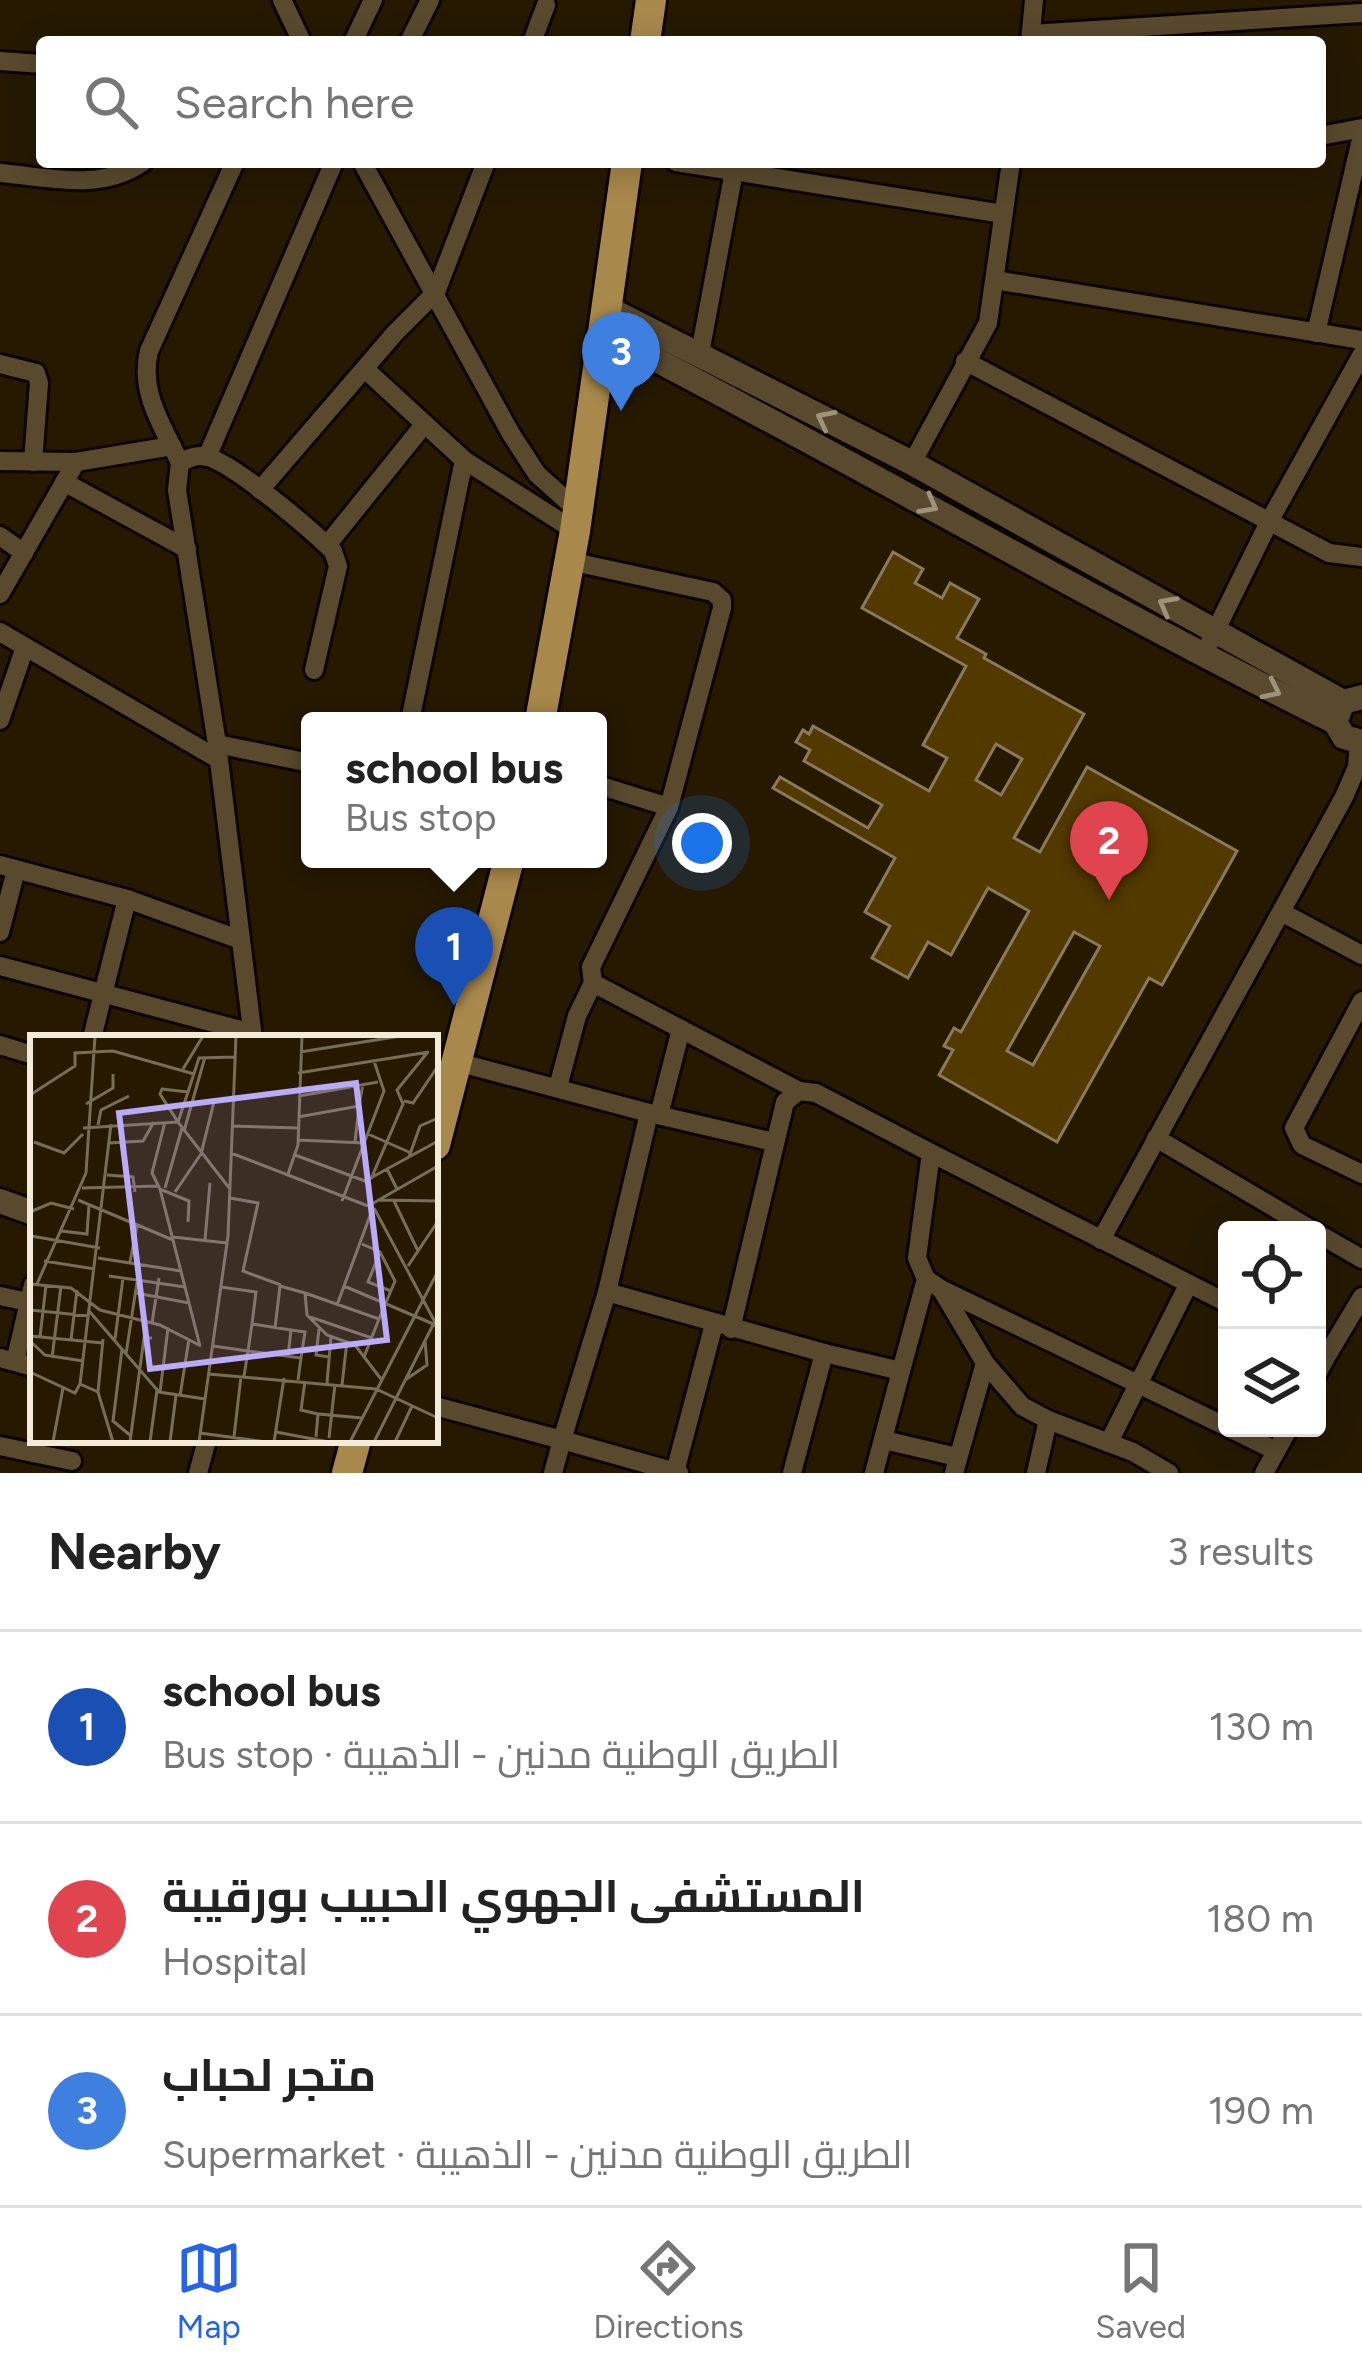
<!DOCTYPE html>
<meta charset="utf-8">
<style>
body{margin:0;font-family:Figtree,Cairo,sans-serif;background:#f2f2f2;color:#222}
.controls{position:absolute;right:36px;bottom:36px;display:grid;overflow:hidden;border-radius:12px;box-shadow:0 6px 30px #0003}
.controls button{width:108px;height:108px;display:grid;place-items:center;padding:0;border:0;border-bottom:3px solid #e0e0e0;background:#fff;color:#222;font:60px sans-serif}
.you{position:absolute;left:702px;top:843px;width:42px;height:42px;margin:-30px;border:9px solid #fff;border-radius:50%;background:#1a73e8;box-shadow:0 0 0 18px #1a73e833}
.badge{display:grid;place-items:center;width:78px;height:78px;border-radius:50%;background:#2563eb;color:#fff;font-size:39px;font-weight:700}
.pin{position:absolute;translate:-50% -99px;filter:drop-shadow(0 3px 6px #0008)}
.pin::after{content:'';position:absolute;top:63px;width:42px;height:36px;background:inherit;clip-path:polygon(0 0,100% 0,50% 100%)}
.popup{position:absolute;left:301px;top:712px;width:306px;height:156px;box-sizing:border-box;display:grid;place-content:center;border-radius:12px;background:#fff;filter:drop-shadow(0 3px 9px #0005);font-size:39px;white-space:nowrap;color:#767676}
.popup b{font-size:45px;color:#222}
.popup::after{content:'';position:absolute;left:50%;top:100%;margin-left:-24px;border:24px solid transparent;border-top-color:#fff}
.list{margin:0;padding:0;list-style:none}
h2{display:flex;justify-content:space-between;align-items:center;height:156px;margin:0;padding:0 48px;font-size:51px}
h2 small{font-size:39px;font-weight:400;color:#767676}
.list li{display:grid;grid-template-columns:78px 1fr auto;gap:36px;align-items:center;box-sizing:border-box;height:192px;padding:0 48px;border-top:3px solid #e0e0e0}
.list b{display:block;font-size:45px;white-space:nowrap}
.list p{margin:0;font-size:39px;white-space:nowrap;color:#767676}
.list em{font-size:39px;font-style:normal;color:#767676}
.icon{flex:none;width:66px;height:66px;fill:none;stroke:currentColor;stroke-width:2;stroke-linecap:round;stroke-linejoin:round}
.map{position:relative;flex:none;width:1362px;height:1473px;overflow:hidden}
.search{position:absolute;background:#fff;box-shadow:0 6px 30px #0003;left:36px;right:36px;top:36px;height:132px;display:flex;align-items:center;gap:30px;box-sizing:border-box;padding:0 42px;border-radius:12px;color:#767676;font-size:45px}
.sheet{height:732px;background:#fff}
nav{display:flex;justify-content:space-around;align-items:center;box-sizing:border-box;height:168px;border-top:3px solid #e0e0e0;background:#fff;font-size:33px;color:#767676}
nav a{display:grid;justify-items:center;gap:6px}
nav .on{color:#2563eb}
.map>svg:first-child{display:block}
</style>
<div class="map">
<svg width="1362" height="1473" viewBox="0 0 1362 1473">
<rect width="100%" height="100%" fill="#261900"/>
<!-- building -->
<path fill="#523900" stroke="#8a7a5d" stroke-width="3" fill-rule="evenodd" d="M893 552 923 569 915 583 942 598 950 583 979 599 957 638 986 654 984 658 1084 714 1014 838 1040 852 1087 767 1237 851 1162 985 1149 978 1057 1142 939 1075 953 1050 944 1046 954 1028 961 1032 1029 911 988 888 951 955 928 942 908 978 872 958 890 926 865 912 895 858 773 788 780 777 868 828 882 805 804 761 810 750 796 742 803 730 809 734 813 726 929 791 947 758 923 745 966 666 862 608ZM996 744 1022 759 1001 795 976 780ZM1074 932 1100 946 1033 1065 1007 1051Z"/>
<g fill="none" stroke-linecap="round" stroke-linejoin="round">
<defs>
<g id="minor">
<path d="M282 0 302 42"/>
<path d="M1031 34 1362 13"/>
<path d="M353 42 373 0"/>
<path d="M409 42 430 0"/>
<path d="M532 42 546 5"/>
<path d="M1030 42 1034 0"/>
<path d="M0 61 42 64"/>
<path d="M1320 136 1362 128"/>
<path d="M362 162 511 434 537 474 576 509"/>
<path d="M676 162 1003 214"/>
<path d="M0 173C48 177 101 192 143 162"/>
<path d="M995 280 1362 340"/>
<path d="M1316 333 1362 135"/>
<path d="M700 353 734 171"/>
<path d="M965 361 1329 553 1362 557"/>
<path d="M0 364 36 373 39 383 33 462"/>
<path d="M366 370 464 460 575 531"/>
<path d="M207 457 334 162"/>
<path d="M0 461 76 462 172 446"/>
<path d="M180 463C163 426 139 393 149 351L235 162"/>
<path d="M912 463 988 323 1011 162"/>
<path d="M64 482 187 549"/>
<path d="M260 490 395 333 436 292 486 162"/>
<path d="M0 536 24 553"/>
<path d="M327 545 423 426"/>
<path d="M569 561 713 592 722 600V608L669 807 591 967 593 983 799 1091"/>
<path d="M0 594 76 462"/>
<path d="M0 632 218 759"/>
<path d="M1210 642 1270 520 1362 354"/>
<path d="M0 720 25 647"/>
<path d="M410 721 464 460"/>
<path d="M217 744 310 763"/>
<path d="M598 785 669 807"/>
<path d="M0 865 127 899 238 939"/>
<path d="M1283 913 1362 955"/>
<path d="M0 932 16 870"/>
<path d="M0 966 252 1033"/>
<path d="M1362 1001 1294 1128 1302 1145 1362 1174"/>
<path d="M92 1038 127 899"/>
<path d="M253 1038 217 744 177 490 180 463C188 458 198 454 208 457 237 466 309 528 333 551L338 566 314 670"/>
<path d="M0 1045 33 1055"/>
<path d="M558 1087 577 1016 593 983"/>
<path d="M649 1113 774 1142"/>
<path d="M659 1115 681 1029"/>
<path d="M1156 1138 1312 1230"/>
<path d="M931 1153 1227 1303"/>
<path d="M1317 1233 1362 1259"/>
<path d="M1101 1240 1344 797 1357 767 1359 742"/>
<path d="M941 1289 1227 1427"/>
<path d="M607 1292 824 1353 792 1473"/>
<path d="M0 1296 28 1302"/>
<path d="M731 1329 785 1102 799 1091 816 1093 931 1153 917 1258 926 1279 941 1289 985 1363 1022 1406 1048 1420 1133 1452 1169 1473"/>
<path d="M1317 1346 1329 1352 1317 1374"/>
<path d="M1329 1352 1362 1297"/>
<path d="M824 1353 901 1371 874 1473"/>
<path d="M0 1358 33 1367"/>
<path d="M15 1362 33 1285"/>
<path d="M901 1371 926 1279"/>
<path d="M435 1406 562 1440 607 1292 649 1113 457 1062"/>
<path d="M1229 1428 1276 1451"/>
<path d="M884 1440 957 1457"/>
<path d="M1109 1442 1188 1285"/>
<path d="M0 1446 72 1461"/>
<path d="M675 1472 714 1324"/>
<path d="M198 1473 207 1440"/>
<path d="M553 1473 562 1440 679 1473"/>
<path d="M954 1473 985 1363"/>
<path d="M1036 1473 1048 1420"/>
<path d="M1264 1473 1289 1428"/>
</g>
<g id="tertiary">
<path d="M607 308 912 463 1343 702"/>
<path d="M603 332C849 459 1088 599 1335 722"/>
<path d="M1362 697 1343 702 1335 722 1344 737 1362 742"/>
<path d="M0 1201 33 1213"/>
</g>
<g id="primary">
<path d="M645 42 651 0"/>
<path d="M540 721 575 531 627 162"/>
<path d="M435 1145 509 859"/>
<path d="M347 1473 356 1440"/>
</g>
</defs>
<!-- minor casing -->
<use href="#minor" stroke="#0e0400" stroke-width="24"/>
<!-- tertiary casing -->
<use href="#tertiary" stroke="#0e0400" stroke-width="30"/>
<!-- primary casing -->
<use href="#primary" stroke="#0e0400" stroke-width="36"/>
<!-- minor -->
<use href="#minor" stroke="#594a2e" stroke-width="18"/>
<!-- tertiary -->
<use href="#tertiary" stroke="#594a2e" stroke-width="24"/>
<!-- primary -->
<use href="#primary" stroke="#a9884c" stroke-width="30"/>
</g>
<!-- one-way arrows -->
<defs><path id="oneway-chevron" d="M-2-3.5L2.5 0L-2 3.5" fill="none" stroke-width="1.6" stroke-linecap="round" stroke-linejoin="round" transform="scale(3)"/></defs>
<g stroke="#9e927b">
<use href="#oneway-chevron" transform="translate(825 419) rotate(-153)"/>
<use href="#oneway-chevron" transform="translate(929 505) rotate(29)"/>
<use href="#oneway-chevron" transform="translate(1167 605) rotate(-151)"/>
<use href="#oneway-chevron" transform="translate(1272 690) rotate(26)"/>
</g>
<!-- overview -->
<g transform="translate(30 1035)">
<rect width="408" height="408" fill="#261900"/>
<path fill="none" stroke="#786d57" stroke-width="3" d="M270 17 371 1M153 34 173 1M268 38 399 17M132 54 158 57 148 87 130 59ZM158 57 169 23 204 22M0 60 45 31V18L83 16 164 39M269 61 348 47M374 66 383 68 408 31M56 69 83 53V39M268 82 329 71 333 49M68 90 71 75 99 61M201 91 268 93M53 93 148 87 200 154M154 96 175 22M338 99 381 118M268 105 334 108M4 107 34 118 53 99M325 107 329 71M79 108 113 106 124 87M201 118 338 171M265 120 335 146 357 134M379 122 390 91 408 83M258 139 268 110 272 1M77 140 103 142 105 157M341 144 373 69 367 55 397 18M52 153 128 151M135 153 152 93M130 154 122 138 135 87M367 154 357 134 408 106M145 157 171 119 184 67M200 163 228 168 213 236 251 250M48 165 143 205M349 165 408 166M312 166 354 56 344 26M364 166 388 216M340 170 408 131M344 173 406 289M0 177 21 168 44 174M158 187 159 166 130 154 170 311M31 196 57 199 59 169M1 201 70 213M143 202 197 208M175 205 180 148M332 209 350 217 365 246 349 284M350 217 338 247 361 256M68 223 151 236M14 226 65 234M100 227 107 190M378 231 408 186M79 241 155 252M0 249 41 253 70 275 130 290 171 311M7 249 56 138 65 1M314 251 408 291M106 258 159 268M275 258 349 284 334 322M307 270 341 178M0 275 59 281M59 276 129 357 175 364M280 282 342 303M122 288 129 243M222 289 261 295 258 321M245 293 250 251 275 258 277 280 297 300 325 310 351 344M289 294 286 320 299 322M261 295 275 297 271 323M0 301 73 308M10 302 16 250M85 304 93 243M41 305 47 255M0 306 15 320 53 326M183 311 218 316 222 289 226 257 191 252M92 314 83 386 101 401M96 319 110 228M22 323 31 251M0 337 45 358 50 349M179 339 346 354 408 383M214 341 218 316 271 323 268 345M375 345 397 330 395 305M275 346 271 375 288 379M297 348 301 302M50 349 81 89M50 349 68 357 83 407M312 350 317 306M68 357 73 304M130 357 138 293M150 361 159 304M246 397 299 407M170 398 236 407M204 402 211 341M286 402 288 379 332 383M299 403 305 349M23 407 33 353M100 407 114 303H122M120 407 127 355M140 407 146 360M169 407 198 201 206 1M244 407 254 343M320 407 408 236M344 407 408 280M365 407 382 371"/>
<path fill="#b9abf7" fill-opacity="0.15" stroke="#b9abf7" stroke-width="6" d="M326 48 357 305 120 334 89 78Z"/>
<rect width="408" height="408" fill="none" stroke="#f3eada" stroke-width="6"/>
</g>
</svg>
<div class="controls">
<button><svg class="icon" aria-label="locate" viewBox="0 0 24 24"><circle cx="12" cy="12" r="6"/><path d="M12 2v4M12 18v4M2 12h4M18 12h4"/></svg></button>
<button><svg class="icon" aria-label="layers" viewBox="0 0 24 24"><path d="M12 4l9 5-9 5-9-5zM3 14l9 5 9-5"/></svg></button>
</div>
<div class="you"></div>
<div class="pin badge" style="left:454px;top:1006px;background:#1a4fb4">1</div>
<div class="popup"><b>school bus</b>Bus stop</div>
<div class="pin badge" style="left:1109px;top:900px;background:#e0444e">2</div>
<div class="pin badge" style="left:621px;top:411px;background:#3f7fe0">3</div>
<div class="search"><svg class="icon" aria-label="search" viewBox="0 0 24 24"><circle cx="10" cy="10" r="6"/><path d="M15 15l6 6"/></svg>Search here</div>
</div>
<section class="sheet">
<h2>Nearby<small>3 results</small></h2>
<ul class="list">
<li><span class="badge" style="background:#1a4fb4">1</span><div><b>school bus</b><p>Bus stop · الطريق الوطنية مدنين - الذهيبة</p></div><em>130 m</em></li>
<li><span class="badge" style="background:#e0444e">2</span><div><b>المستشفى الجهوي الحبيب بورقيبة</b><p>Hospital</p></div><em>180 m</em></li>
<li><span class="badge" style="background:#3f7fe0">3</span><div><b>متجر لحباب</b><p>Supermarket · الطريق الوطنية مدنين - الذهيبة</p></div><em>190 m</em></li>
</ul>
</section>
<nav>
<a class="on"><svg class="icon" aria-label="map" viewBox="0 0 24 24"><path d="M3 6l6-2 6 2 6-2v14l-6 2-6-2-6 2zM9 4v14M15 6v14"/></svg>Map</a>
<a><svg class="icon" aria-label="directions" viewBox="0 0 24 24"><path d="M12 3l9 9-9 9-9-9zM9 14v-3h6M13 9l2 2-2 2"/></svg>Directions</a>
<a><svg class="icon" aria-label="saved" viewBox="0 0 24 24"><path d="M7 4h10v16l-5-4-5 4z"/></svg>Saved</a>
</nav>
